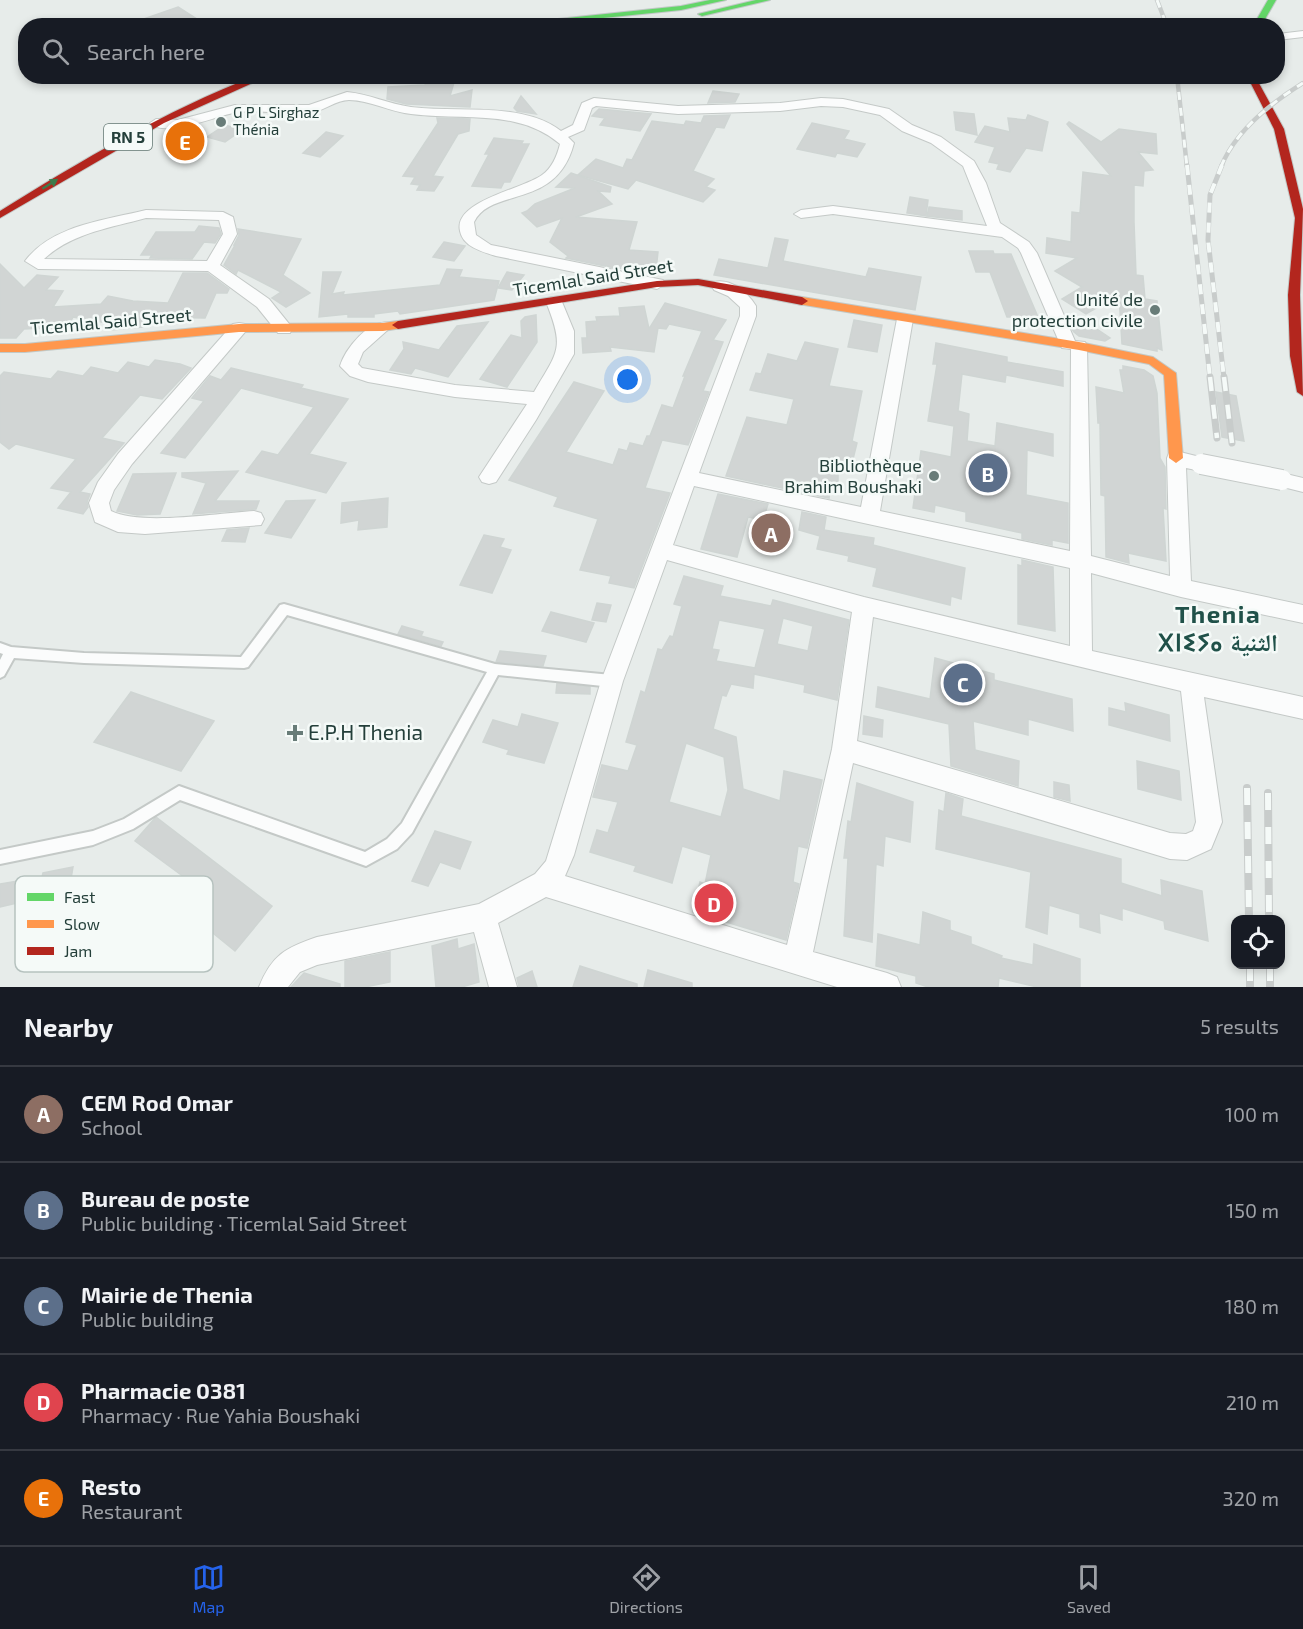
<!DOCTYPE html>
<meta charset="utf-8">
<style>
body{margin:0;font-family:"Exo 2","Noto Naskh Arabic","Noto Sans Tifinagh",sans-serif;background:#242831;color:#f1f3f6}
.controls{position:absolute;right:18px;bottom:18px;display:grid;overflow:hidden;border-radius:12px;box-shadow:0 3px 9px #0003}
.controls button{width:54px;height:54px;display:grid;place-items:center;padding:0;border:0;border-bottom:2px solid #363941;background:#171b24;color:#f1f3f6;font:30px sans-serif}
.you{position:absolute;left:628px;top:380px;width:21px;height:21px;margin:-15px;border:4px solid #fff;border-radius:50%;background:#1a73e8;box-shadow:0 0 0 9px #1a73e833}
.badge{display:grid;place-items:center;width:39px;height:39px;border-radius:50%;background:#2563eb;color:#fff;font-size:20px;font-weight:700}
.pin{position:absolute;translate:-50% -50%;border:3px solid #fff;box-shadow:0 2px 6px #0006}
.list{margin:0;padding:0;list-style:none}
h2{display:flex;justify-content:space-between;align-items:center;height:78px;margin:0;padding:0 24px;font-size:26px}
h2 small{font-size:20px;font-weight:400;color:#9ea1a6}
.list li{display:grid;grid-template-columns:39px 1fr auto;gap:18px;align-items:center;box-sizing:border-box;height:96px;padding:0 24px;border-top:2px solid #363941}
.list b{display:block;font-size:22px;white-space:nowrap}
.list p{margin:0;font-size:20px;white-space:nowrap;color:#9ea1a6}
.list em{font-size:20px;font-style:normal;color:#9ea1a6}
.icon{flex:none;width:33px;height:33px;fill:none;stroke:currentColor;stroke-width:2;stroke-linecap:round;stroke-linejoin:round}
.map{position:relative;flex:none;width:1303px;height:987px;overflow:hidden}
.search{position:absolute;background:#171b24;box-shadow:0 3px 9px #0003;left:18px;right:18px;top:18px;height:66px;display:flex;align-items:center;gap:15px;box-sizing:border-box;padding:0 21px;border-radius:24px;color:#9ea1a6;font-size:22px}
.sheet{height:558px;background:#171b24}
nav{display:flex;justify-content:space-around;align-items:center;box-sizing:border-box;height:84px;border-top:2px solid #363941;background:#171b24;font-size:16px;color:#9ea1a6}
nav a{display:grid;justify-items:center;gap:3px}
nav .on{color:#2563eb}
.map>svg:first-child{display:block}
</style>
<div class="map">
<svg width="1303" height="987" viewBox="0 0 1303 987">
<rect width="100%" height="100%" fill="#e7ecea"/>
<!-- building -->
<g fill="#d1d5d4" stroke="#cfd5d3" stroke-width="1.5" fill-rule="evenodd">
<path d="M178 7 197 19 179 26H132V23Z"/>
<path d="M427 79H455L450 96 472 90 470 107 406 104 387 99 388 87 425 85Z"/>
<path d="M713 91 739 94 735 102 708 103Z"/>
<path d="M521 96 536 114 517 111 514 108Z"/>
<path d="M599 109 651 114 640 131 600 125 605 118 592 116Z"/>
<path d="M954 112 974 114 977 135 956 130Z"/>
<path d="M730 115 724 128 716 127 693 171 714 179 706 187 715 190 703 202 636 180 628 189 578 175 596 159 623 168 627 159 632 160 652 121 684 125 686 121 701 123 704 116Z"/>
<path d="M1028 115 1048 122 1042 151 1026 148 1010 172 997 169 999 164 989 162 995 147 975 142 985 126 1010 132 1008 118 1026 120Z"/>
<path d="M437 118 470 119 469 131 458 134 433 176 443 177 434 191 417 190 420 185 411 184 415 177 403 176 438 123Z"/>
<path d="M1069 122 1101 142 1119 129 1156 134 1157 154 1138 152 1153 170 1144 171 1143 186 1134 185V222L1136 275 1143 276 1145 299 1157 301 1162 350 1157 348V351L1122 344 1119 295 1086 314 1062 299 1082 287 1055 271 1077 258 1046 253 1047 238 1071 242 1072 212 1080 213 1083 172 1111 176 1067 124Z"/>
<path d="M812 123 849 131 844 139 865 144 857 157 837 153 835 157 797 149Z"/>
<path d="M225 125 242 130 225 142 207 137Z"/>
<path d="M326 132 343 136 320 157 303 153Z"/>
<path d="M494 138 523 141 521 144H529L510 182H504L501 188 472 186 489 154H485Z"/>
<path d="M571 173 611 187 610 192 598 191 612 204 576 217 637 222 629 250 658 252 656 270 615 268 566 258 568 256 550 242 562 218 537 227 522 213 527 211 535 204 575 188 556 187Z"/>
<path d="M910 197 928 200 926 216 907 213Z"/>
<path d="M929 207 962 211V220L927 216Z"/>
<path d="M199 226 219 228 221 234 215 243 204 242 192 259 150 258 152 255H141L156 232H195Z"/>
<path d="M238 229 301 239 283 275 310 293 286 307 272 298 281 292 238 270 236 274 224 265 235 245H234L239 235Z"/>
<path d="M775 238 788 240 783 261 866 277 869 268 921 277 915 310 714 275 719 259 768 268Z"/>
<path d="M444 242 465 246 454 261 433 257Z"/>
<path d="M969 251H993L994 254H1011L1038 317H1007L990 272H976Z"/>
<path d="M0 264 24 288 37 275 58 277 46 290 63 291 53 307 101 304 108 296 133 301 168 303 183 273H207L229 289 227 293H216L205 318 149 317 143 327 109 330 113 324 73 317 68 327 24 329 16 338H0Z"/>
<path d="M447 269 462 270 459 277 499 281 494 300 400 314 398 311 374 314V317H348V314L319 317 323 272H341L332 294 344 292 343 295 440 285Z"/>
<path d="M507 272 524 275 512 290 498 288Z"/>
<path d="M665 303 726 320 713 340 723 342 703 391 709 392 688 445 662 440 645 488 670 493 634 588 609 583 611 576 580 570 598 519 554 506 558 497 509 480 574 382 604 391 566 452 613 465 619 449 627 451 630 443 643 446 647 436H650L662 405 673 408 685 376H683L702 331 669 324 666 329 658 328 654 352 610 347 611 351 583 353 582 338H587L586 322 597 321 596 317 620 316 619 308 644 306 649 329Z"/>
<path d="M536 315 537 342 507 387 480 379 511 335 522 338 521 321 525 317Z"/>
<path d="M854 320 882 325 877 352 848 347Z"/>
<path d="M1085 321 1110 338 1105 341 1079 336 1074 332 1072 329Z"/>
<path d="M488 322 448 377 415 368 411 374 390 370 404 349 403 342 439 350 457 326Z"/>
<path d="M805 342 838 349 829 386 862 391 852 441 857 443 850 471 838 468V487H830L829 498 726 476 747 417 787 425 794 399 750 390 756 373 761 374 768 354 797 361Z"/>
<path d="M936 343 1007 357V362L1063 372V386L1006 375 1005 382 962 374 958 411 969 414 967 441 995 446 997 423 1053 434V456L1027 450 1026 495 1068 503V543L1052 540V545L1022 539V533L966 521V512L935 505 934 512 913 508 921 451 951 457 954 426 928 421 937 364H933Z"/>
<path d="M155 360 180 364 191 368 162 399 140 395 102 438 124 443 80 492 90 494 87 502 88 507 83 514 58 508 71 492 51 488 76 459 16 444 9 449 0 442V376L4 372 51 379 58 371 83 376 91 367 118 373 128 362 149 367Z"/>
<path d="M1123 366 1144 370 1153 376 1157 393 1160 458 1165 467 1166 509 1163 508 1166 561 1128 553 1129 563 1106 557 1105 496 1101 495 1100 423H1098L1096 387 1124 393 1120 370H1123Z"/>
<path d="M231 368 303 385 301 388 348 399 309 454 346 463 326 493 246 472 262 451 278 455 314 407 241 388 185 458 161 453 204 401 192 398 210 376 221 380Z"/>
<path d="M1216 392 1236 396 1244 441 1222 437Z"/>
<path d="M238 471 215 501H259L256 509 193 514 206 483 182 477V473Z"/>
<path d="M176 473 160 514 137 515 117 511 133 474Z"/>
<path d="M718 494 768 504 763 520 748 517 737 557 701 549Z"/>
<path d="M388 498 387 527 358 530 359 520 341 523 342 503Z"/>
<path d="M315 500 291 538 265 533 286 501Z"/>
<path d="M802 512 826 517 824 530 874 538 873 545 965 568 961 599 951 596 950 605 873 586 877 568 848 561 849 556 817 549 820 536 799 530Z"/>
<path d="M249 528 245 542 222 541 227 530Z"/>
<path d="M484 535 504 539 500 547 511 550 492 593 460 585Z"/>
<path d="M1022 560 1053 567 1055 631 1018 624V565L1022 566Z"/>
<path d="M684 576 723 586 720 596 771 606 773 600 849 620 837 700 804 692 805 685 754 674 753 688 731 684 726 696 722 695 713 729 736 737 743 789 780 801 784 771 822 780 807 848 798 846 793 882 799 884 786 940 693 912 700 882 705 884 711 855 682 846 672 883 634 871 636 866 590 852 597 830 608 833 618 802 593 797 602 765 628 771 637 745 626 742 641 691 645 693 658 649 662 650 670 636 673 637 682 606 674 604ZM783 618 813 626 808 651 777 644ZM719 620 765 629 755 668 716 661 719 650 712 649ZM686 743 724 757 728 790 721 817 669 802Z"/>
<path d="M597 603 611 605 606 622 592 620Z"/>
<path d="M551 612 594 623 586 642 542 631Z"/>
<path d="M402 626 423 632 421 636 443 642 441 646 398 634Z"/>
<path d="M500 651 546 656 543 666 496 662Z"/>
<path d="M935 658 994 674V680L1072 699 1073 731 1028 719V735L973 721 975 750 1019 761 1018 786 951 766 949 724 876 707 878 687 930 699Z"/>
<path d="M557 683 590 687V694L556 693Z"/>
<path d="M131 692 214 721 181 771 94 742Z"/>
<path d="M1125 703 1169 715 1170 741 1109 725V708L1126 712Z"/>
<path d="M522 714 558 723 544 763 507 754 509 750 483 742 493 720 518 727Z"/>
<path d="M864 716 883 720 882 737 863 734Z"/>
<path d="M1137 761 1179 771 1181 800 1138 789Z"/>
<path d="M1054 782 1069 785 1070 801 1054 797Z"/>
<path d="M857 783 913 802 910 842 885 836 883 866 876 864 872 942 844 936 848 858H844L848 821 851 822Z"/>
<path d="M946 793 963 799 961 816 1121 859V883L1162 896 1161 880 1202 891 1208 941 1165 929 1164 921 1122 908V920L1099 913 1100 933 1080 927V914L1049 905 1047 934 1026 927 1031 872 936 849 939 810 944 812Z"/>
<path d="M156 817 272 906 235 951 171 899 188 880 135 841Z"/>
<path d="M435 831 471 842 460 869 440 862 428 886 412 881Z"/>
<path d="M73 867 69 891 0 907V884L42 877 43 873Z"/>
<path d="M923 912 950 921V930L971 937V944L1002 956 1001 958 1033 965 1034 944 1080 959V987H1037L999 978 998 987H928L916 983V976L876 966 878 934 920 945Z"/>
<path d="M457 939 458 949 474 944 479 982 462 987H436L432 946Z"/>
<path d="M390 952V982L365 987H345V961Z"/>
<path d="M580 966 637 984V987H573Z"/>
<path d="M648 970 692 983V987H644Z"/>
<path d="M532 971 537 987H519L517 978Z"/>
<path d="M304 973 340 984V987H291Z"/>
</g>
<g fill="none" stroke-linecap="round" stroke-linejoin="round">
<defs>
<path id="lane" d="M284 604 495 664 612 675 616 677 618 681 616 685 612 687 498 675 412 833 397 849 366 866 180 800 133 829 93 845 0 864V850L93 831 124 819 179 786 365 852 387 839 402 823 487 672 287 615 248 667 244 668 84 663 14 658 4 676 0 678V660L3 654 0 653V643L11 647 84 653 241 657 280 605Z"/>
<g id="street">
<path d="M1303 31V37L1278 40V34Z"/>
<path d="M347 92C369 94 389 104 411 107 455 113 523 101 561 131L573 125 582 103 594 98 678 106 780 103 821 98 843 99 889 109 912 125 941 137 974 161 986 183 1000 223 1029 242 1037 253 1075 341 1085 342 1087 346 1091 556 1170 576 1167 458 1169 453 1176 451 1208 459 1210 464 1208 469 1201 471 1186 468 1191 581 1303 605V623L1181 597 1091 573 1092 651 1303 697V719L1204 697 1222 822 1211 849 1187 860 1170 859 853 763 813 952 887 973 897 977 901 987H837L546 897 498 923 517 987H489L474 932 317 965 300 972 288 987H259C272 955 285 948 317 937L479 904 535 874 546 861 601 681 740 316V307L728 296 714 290 712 286 714 282C731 278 748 293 756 306V316L699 473 861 507 897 319 899 315H911L913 319 880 511 1070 551 1071 349 1062 348 1060 344 1021 253 1018 248 1002 237 833 214 801 218 794 214 801 210 833 206 987 226 963 166 931 143 902 131 880 115 843 107 821 106 780 111 678 114 596 106 592 108 584 130 568 137 574 143C557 210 491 187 474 222L476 235 491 245 663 280 665 284 657 289 496 256C483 252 463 247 460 231 453 201 523 189 542 175 552 168 557 156 560 144 517 108 463 121 411 114 390 112 370 100 349 100 336 100 324 111 310 113 285 116 258 108 233 113 214 117 165 138 150 123L156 119 178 120 235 105H309ZM694 486 1070 568V646L864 597 673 545ZM667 560 852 612 832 749 787 945 565 876 574 855 623 681ZM873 617 1181 691 1196 822 1193 831 1186 834 1170 833 857 741Z"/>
<path d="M146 210 223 212 233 217 237 234 220 265 269 299 290 325 292 329 290 333H278L257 307 208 271 38 269 25 261C52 225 106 220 146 210ZM146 218 219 220 223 234 207 261 44 259C72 233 110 228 146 218Z"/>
<path d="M554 297 560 298 562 302 574 331V354L536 420 496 482 489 484 482 482 479 477 527 404 455 397 368 382 350 376 340 366C345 349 370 318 389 323L391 327 363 352 358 364 362 368 455 385 534 392C558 351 565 349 546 302L548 298Z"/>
<path d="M239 323 245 324 247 328 245 332 132 464 114 490 109 503 111 511C140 526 219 513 254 511L261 513 264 519 261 525 145 534 118 532 95 522 89 503 98 482 118 454 233 324Z"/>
<path d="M1282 473 1303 478V492L1275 485 1272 480 1275 475Z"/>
</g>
<g id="fast">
<path d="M710 0H726L681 10 525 26H492L681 6Z"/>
<path d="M756 0H770L702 16 698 14Z"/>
<path d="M1268 0H1276L1261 26H1253Z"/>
</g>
<g id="slow">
<path d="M802 297 1079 342 1153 357 1176 373 1183 458 1176 463 1169 458 1164 375 1149 364 1079 350 798 304V298Z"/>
<path d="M398 321 404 325 402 328 383 331 239 332 25 352H0V344H25L239 324 383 323Z"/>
</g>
<g id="jam">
<path d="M255 76H268L164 123 0 218V211C82 160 165 111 255 76Z"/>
<path d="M1247 76H1255L1284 129 1303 209 1300 295 1303 396 1297 392 1290 356 1288 295 1295 218 1274 129Z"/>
<path d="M698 279 802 297 808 301 802 305 698 285 657 287 398 329 392 325 398 321 657 281Z"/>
</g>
</defs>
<!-- lane casing -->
<use href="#lane" stroke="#c4c9c7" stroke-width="4"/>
<!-- street casing -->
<use href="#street" stroke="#c4c9c7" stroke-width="2"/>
<!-- fast casing -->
<use href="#fast" stroke="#c2c9c7" stroke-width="2"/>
<!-- slow casing -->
<use href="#slow" stroke="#c2c9c7" stroke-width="2"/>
<!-- jam casing -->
<use href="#jam" stroke="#c2c9c7" stroke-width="2"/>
<!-- lane -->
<use href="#lane" fill="#fbfcfc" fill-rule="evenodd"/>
<!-- street -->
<use href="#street" fill="#fbfcfc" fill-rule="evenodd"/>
<!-- fast -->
<use href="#fast" fill="#63d668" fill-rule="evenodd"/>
<!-- slow -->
<use href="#slow" fill="#ff974d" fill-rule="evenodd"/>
<!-- jam -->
<use href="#jam" fill="#b3261e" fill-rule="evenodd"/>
<defs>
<g id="rail-far3">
<path d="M1157 0 1167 26"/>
<path d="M1177 76 1187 167"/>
<path d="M1221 167C1235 131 1271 103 1303 83"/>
</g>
<g id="rail-far2">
<path d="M1187 165 1210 378"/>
<path d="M1222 165 1210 195 1208 240 1224 378"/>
</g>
<g id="rail-far1">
<path d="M1210 377 1217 438"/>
<path d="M1224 377 1232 443"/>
</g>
<g id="rail">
<path d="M1247 788 1249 920"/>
<path d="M1268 793 1269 920"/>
<path d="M1250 964V987"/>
<path d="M1270 964V987"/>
</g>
</defs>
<!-- rail-far3 casing -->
<use href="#rail-far3" stroke="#c8cccb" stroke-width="4.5"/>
<!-- rail-far2 casing -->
<use href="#rail-far2" stroke="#c8cccb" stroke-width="5"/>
<!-- rail-far1 casing -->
<use href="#rail-far1" stroke="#c8cccb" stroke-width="7"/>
<!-- rail casing -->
<use href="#rail" stroke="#c8cccb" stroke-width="8"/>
<!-- rail-far3 -->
<use href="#rail-far3" stroke="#f5faf8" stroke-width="3" stroke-dasharray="8" stroke-linecap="butt"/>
<!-- rail-far2 -->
<use href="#rail-far2" stroke="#f5faf8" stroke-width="4" stroke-dasharray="10" stroke-linecap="butt"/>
<!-- rail-far1 -->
<use href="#rail-far1" stroke="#f5faf8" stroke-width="4.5" stroke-dasharray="14" stroke-linecap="butt"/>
<!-- rail -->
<use href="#rail" stroke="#f5faf8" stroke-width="6" stroke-dasharray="17" stroke-linecap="butt"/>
<defs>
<path id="street-bridge" d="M1201 464 1282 480"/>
</defs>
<!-- street-bridge casing -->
<use href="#street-bridge" stroke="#c4c9c7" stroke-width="22" stroke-linecap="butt"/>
<!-- street-bridge -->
<use href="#street-bridge" stroke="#fbfcfc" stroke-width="20"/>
</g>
<!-- one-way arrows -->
<defs><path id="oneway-solid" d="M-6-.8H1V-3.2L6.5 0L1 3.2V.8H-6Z" transform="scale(1.5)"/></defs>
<use fill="#3d7b4c" href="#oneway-solid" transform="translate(50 184) rotate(-32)"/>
<!-- markers -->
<g fill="#687c78" stroke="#f5faf8" stroke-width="2">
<circle cx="221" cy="122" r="6"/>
<circle cx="1155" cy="310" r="6"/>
<circle cx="934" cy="476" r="6"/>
<path d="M292 724h6v6h6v6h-6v6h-6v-6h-6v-6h6z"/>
</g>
<g text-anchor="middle" stroke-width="5" stroke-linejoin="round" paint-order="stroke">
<!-- far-poi labels -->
<g font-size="15" fill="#243f3a" stroke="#f5faf8" text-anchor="start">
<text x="233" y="118">G P L Sirghaz<tspan x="233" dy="17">Thénia</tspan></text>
</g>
<!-- shield labels -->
<rect fill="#f5faf8" stroke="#637773" stroke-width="1.5" x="104" y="124" width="48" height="26" rx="4.5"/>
<g font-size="16" font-weight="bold" fill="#243f3a">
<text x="128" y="143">RN 5</text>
</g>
<!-- street labels -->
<g font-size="18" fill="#243f3a" stroke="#f5faf8">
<text transform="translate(593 278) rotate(-9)" y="6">Ticemlal Said Street</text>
<text transform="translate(111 322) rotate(-5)" y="6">Ticemlal Said Street</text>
</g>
<!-- poi labels -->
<g font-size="18" fill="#243f3a" stroke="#f5faf8" text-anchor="end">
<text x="1143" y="306">Unité de<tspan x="1143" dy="21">protection civile</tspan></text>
<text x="922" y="472">Bibliothèque<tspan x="922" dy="21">Brahim Boushaki</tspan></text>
</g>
<!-- near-poi labels -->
<g font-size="21" fill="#243f3a" stroke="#f5faf8" text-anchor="start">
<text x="308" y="740">E.P.H Thenia</text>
</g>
<!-- district labels -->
<g font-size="24" font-weight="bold" letter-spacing="1.5" fill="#205149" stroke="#f5faf8">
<text x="1218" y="623">Thenia<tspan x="1218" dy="28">ⵝⵏⵉⵢⴰ الثنية</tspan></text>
</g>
</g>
<!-- legend -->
<rect x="15" y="876" width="198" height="96" rx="9" fill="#f5faf8" stroke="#b6c2bf" stroke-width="1.5"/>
<rect x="27" y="893" width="27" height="8" fill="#63d668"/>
<rect x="27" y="920" width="27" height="8" fill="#ff974d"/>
<rect x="27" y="947" width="27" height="8" fill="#b3261e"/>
<g font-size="16" fill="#243f3a">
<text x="64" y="903">Fast</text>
<text x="64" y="930">Slow</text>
<text x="64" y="957">Jam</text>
</g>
</svg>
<div class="controls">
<button><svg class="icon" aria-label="locate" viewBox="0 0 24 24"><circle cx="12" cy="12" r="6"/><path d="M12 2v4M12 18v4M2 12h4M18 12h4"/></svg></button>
</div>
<div class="you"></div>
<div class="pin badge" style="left:771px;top:533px;background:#8d6e63">A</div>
<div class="pin badge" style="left:988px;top:473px;background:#5c6f8a">B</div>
<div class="pin badge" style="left:963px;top:683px;background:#5c6f8a">C</div>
<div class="pin badge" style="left:714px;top:903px;background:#e0444e">D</div>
<div class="pin badge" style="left:185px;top:141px;background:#e8710a">E</div>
<div class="search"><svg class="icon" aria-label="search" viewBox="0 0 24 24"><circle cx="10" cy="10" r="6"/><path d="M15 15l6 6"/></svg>Search here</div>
</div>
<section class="sheet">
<h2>Nearby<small>5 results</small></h2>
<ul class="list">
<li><span class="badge" style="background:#8d6e63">A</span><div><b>CEM Rod Omar</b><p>School</p></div><em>100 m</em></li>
<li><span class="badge" style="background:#5c6f8a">B</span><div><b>Bureau de poste</b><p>Public building · Ticemlal Said Street</p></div><em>150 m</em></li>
<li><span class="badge" style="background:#5c6f8a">C</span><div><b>Mairie de Thenia</b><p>Public building</p></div><em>180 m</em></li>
<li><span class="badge" style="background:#e0444e">D</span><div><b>Pharmacie 0381</b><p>Pharmacy · Rue Yahia Boushaki</p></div><em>210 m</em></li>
<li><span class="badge" style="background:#e8710a">E</span><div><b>Resto</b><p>Restaurant</p></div><em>320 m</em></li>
</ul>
</section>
<nav>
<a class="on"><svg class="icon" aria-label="map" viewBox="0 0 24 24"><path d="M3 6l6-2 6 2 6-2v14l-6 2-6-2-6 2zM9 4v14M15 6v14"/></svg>Map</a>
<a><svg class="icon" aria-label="directions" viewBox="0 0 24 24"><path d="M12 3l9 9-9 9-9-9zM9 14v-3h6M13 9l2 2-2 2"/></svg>Directions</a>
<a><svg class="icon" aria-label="saved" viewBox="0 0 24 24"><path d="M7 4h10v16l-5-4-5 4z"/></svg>Saved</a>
</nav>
